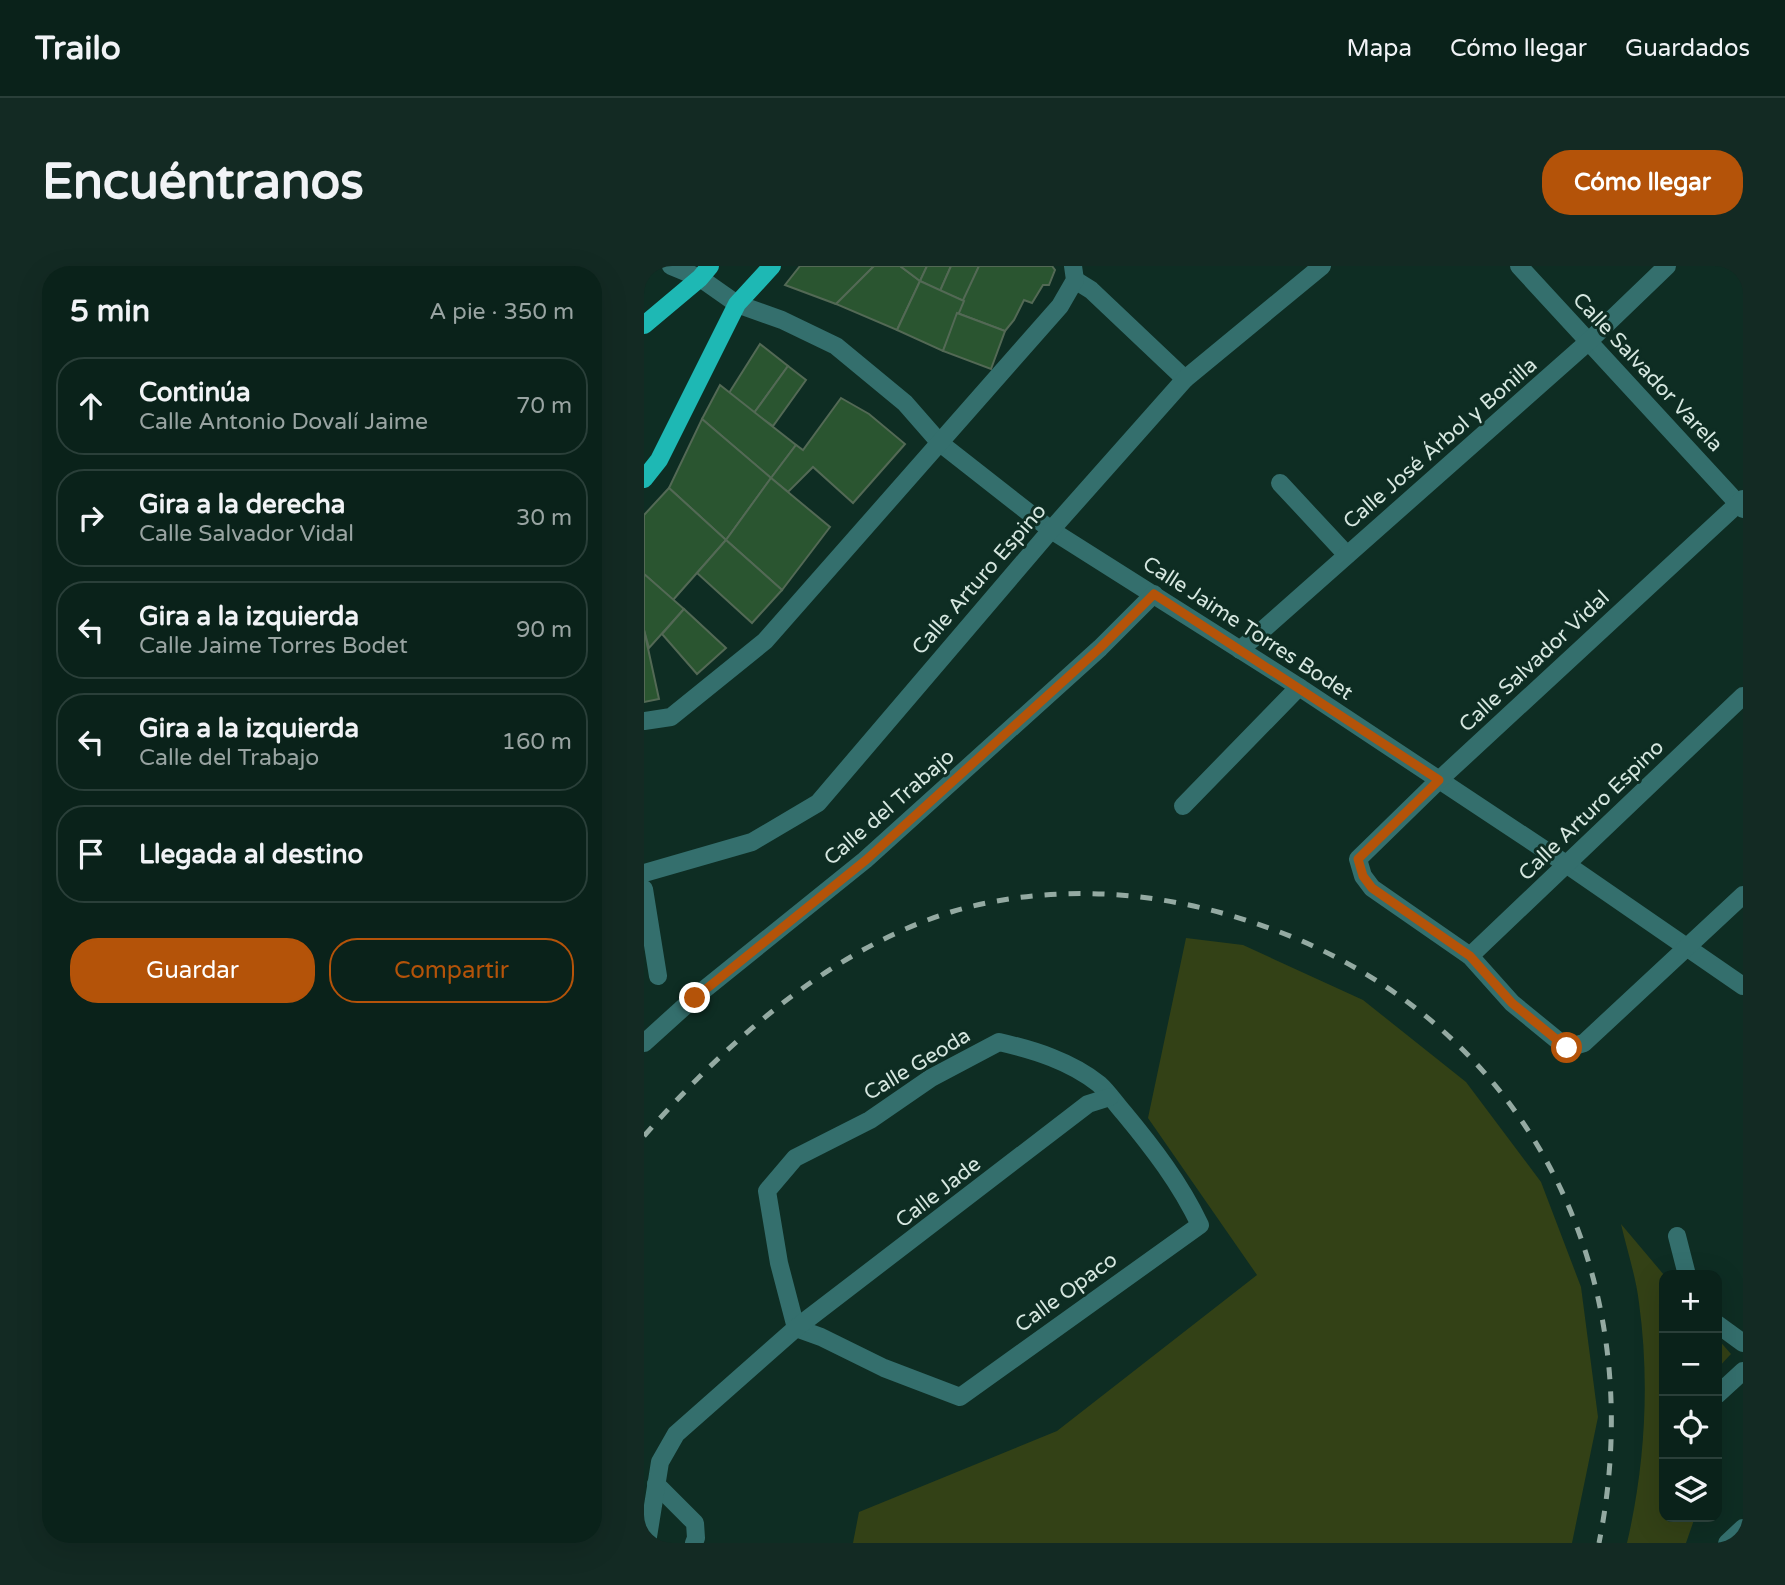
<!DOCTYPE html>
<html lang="es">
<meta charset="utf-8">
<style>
body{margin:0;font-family:"Varela Round",sans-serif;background:#132a23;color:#f1f3f6}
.controls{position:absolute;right:21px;bottom:21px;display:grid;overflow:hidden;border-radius:14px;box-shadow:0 7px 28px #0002}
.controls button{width:63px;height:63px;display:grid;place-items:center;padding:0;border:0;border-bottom:2px solid #2a3f39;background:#0a221a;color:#f1f3f6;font:35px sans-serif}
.stop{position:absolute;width:21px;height:21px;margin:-16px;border:5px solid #b45309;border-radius:50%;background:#fff}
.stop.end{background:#b45309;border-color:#fff;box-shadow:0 2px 7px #0008}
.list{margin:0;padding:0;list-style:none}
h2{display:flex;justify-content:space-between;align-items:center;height:91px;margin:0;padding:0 28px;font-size:30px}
h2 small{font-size:23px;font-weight:400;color:#99a4a2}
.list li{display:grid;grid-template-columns:46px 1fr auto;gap:21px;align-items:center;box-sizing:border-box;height:98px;margin:0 14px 14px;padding:0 14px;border:2px solid #2a3f39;border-radius:28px}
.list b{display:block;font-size:26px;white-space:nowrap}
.list p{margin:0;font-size:23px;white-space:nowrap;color:#99a4a2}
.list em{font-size:23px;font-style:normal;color:#99a4a2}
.actions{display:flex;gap:14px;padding:21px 28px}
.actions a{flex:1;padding:16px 0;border:2px solid #b45309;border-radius:28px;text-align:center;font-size:24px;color:#b45309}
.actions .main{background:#b45309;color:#fff}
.icon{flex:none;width:38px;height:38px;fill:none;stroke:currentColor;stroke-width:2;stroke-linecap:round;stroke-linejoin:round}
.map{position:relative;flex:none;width:1099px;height:1277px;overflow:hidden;border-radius:28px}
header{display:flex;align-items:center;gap:42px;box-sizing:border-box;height:98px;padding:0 35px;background:#0a221a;border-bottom:2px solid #2a3f39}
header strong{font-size:33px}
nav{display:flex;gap:38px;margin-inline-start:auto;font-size:24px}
.intro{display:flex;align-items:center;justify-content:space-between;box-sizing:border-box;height:168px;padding:0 42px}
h1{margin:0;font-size:49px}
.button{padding:18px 32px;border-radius:28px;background:#b45309;color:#fff;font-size:24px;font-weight:700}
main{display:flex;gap:42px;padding:0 42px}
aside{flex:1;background:#0a221a;border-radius:28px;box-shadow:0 7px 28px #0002}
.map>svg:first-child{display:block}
</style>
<header>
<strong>Trailo</strong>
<nav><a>Mapa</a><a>Cómo llegar</a><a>Guardados</a></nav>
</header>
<div class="intro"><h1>Encuéntranos</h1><a class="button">Cómo llegar</a></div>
<main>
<aside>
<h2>5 min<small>A pie · 350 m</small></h2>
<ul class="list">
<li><svg class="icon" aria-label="ahead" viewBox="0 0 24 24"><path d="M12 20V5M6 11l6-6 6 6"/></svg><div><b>Continúa</b><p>Calle Antonio Dovalí Jaime</p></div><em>70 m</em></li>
<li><svg class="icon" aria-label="right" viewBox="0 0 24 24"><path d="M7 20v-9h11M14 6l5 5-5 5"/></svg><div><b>Gira a la derecha</b><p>Calle Salvador Vidal</p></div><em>30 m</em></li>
<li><svg class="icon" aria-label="left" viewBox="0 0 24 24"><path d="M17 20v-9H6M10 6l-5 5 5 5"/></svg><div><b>Gira a la izquierda</b><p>Calle Jaime Torres Bodet</p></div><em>90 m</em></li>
<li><svg class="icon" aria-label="left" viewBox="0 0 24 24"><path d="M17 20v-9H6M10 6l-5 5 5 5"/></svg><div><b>Gira a la izquierda</b><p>Calle del Trabajo</p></div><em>160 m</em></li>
<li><svg class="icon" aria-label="arrive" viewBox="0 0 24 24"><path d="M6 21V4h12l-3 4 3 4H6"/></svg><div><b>Llegada al destino</b></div></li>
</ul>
<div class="actions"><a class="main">Guardar</a><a>Compartir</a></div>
</aside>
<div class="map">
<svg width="1099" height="1277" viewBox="0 0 1099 1277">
<rect width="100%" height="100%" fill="#0e2d23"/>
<!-- green -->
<g fill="#334116">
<path d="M542 672 599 679 719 734 822 816 897 916 937 1021 954 1151 928 1277H209L215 1246 413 1165 613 1009 504 852Z"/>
<path d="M977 958 1020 1009V1251H1051L1042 1277H983C1001 1200 1006 1116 995 1037 992 1011 983 984 977 958Z"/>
<path d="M1073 1072 1087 1088 1073 1103Z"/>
</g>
<!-- building -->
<g fill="#2a5530" stroke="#536955" stroke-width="2">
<path d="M156 0H230L192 38 141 19Z"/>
<path d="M230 0H256L276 15 253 64 192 38Z"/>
<path d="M256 0H283L276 15Z"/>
<path d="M283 0H307L296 25 276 15Z"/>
<path d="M307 0H335L320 35 296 25Z"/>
<path d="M335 0H408L411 4 405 19H399L388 37 380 34 370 54 361 65 313 47Z"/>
<path d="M276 15 320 35 299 85 253 64Z"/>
<path d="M313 47 361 65 347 103 299 85Z"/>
<path d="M116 78 144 100 110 147 85 127Z"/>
<path d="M144 100 162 114 129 160 110 147Z"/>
<path d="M76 119 152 179 127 212 58 153Z"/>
<path d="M197 132 225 148 261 178 209 237 169 201 144 226 127 212 152 179 159 184Z"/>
<path d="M58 153 127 212 82 274 25 222Z"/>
<path d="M127 212 186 261 138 324 82 274Z"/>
<path d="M25 222 82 274 29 334 0 308V249Z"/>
<path d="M82 274 138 324 108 357 53 307Z"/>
<path d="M0 308 40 343 5 382 0 364Z"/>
<path d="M40 343 82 382 53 408 18 368Z"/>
<path d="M0 364 15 433 0 436Z"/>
</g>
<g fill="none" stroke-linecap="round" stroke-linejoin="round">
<!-- minor -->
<g stroke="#346f6d" stroke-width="18">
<path d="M27 0 56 12 93 38 138 54 192 80 261 137 296 177 407 264 655 421 922 598 1099 720"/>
<path d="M875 0 1099 243"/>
<path d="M431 14 447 24 541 113"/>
<path d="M636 217 703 289"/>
<path d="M1099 233 795 514 714 593 719 610 728 622 826 690 868 737 923 782 940 777 1099 629"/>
<path d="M596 384 944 76 1023 0"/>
<path d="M0 455 27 451 121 375 416 40 431 14 429 0"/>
<path d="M539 540 655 421"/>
<path d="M0 607 108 576 174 537 407 264 541 113 678 0"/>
<path d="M0 623 14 710"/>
<path d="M826 690 1099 430"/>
<path d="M355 776C390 784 426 795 455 818 464 826 472 838 480 847 509 882 536 917 556 959L316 1131 240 1102 177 1071 152 1062 135 997 123 925 151 892 226 854 287 812Z"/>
<path d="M0 777 51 731 221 594 456 382 510 328"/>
<path d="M1033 970 1043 1009"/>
<path d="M1073 1058 1099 1077"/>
<path d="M1073 1129 1099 1105"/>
<path d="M12 1218 51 1257 52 1272 50 1277"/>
<path d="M3 1277 16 1196 32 1168 152 1062 444 838 466 831"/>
<path d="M1083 1277 1099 1262"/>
</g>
<!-- major -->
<g stroke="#1eb8b4" stroke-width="18">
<path d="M0 59 56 12 66 0"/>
<path d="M0 213 15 194 93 38 128 0"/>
</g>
<!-- rail -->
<path stroke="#94aaa2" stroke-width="5" stroke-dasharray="12 12" stroke-linecap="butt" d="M0 870C83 776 185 684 307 646 397 619 495 623 585 649 869 730 1012 993 955 1277"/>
</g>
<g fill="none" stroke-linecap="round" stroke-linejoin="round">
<!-- route -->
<path stroke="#b45309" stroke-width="9" d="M51 732 222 594 456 382 510 328 795 514 714 593 719 610 728 622 826 690 868 737 923 782"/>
</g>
<g text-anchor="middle" stroke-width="6" stroke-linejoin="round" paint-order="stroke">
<!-- street labels -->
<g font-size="21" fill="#d6e7e0" stroke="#0e2d23">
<text transform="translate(1004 106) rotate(47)" y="7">Calle Salvador Varela</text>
<text transform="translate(796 177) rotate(-41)" y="7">Calle José Árbol y Bonilla</text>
<text transform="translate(335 313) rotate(-49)" y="7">Calle Arturo Espino</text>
<text transform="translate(604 362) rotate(33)" y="7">Calle Jaime Torres Bodet</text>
<text transform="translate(890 395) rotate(-43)" y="7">Calle Salvador Vidal</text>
<text transform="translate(245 541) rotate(-41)" y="7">Calle del Trabajo</text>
<text transform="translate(947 544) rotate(-44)" y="7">Calle Arturo Espino</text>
<text transform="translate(273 798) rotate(-31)" y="7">Calle Geoda</text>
<text transform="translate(294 926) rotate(-38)" y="7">Calle Jade</text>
<text transform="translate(422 1026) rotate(-36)" y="7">Calle Opaco</text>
</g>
</g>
</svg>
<div class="controls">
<button>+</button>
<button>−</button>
<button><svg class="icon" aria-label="locate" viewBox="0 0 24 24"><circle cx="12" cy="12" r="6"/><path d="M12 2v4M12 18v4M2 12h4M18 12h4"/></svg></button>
<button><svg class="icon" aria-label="layers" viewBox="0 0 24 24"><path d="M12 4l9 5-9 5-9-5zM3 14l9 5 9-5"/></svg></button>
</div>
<div class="stop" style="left:923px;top:782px"></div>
<div class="stop end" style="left:51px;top:732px"></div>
</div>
</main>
